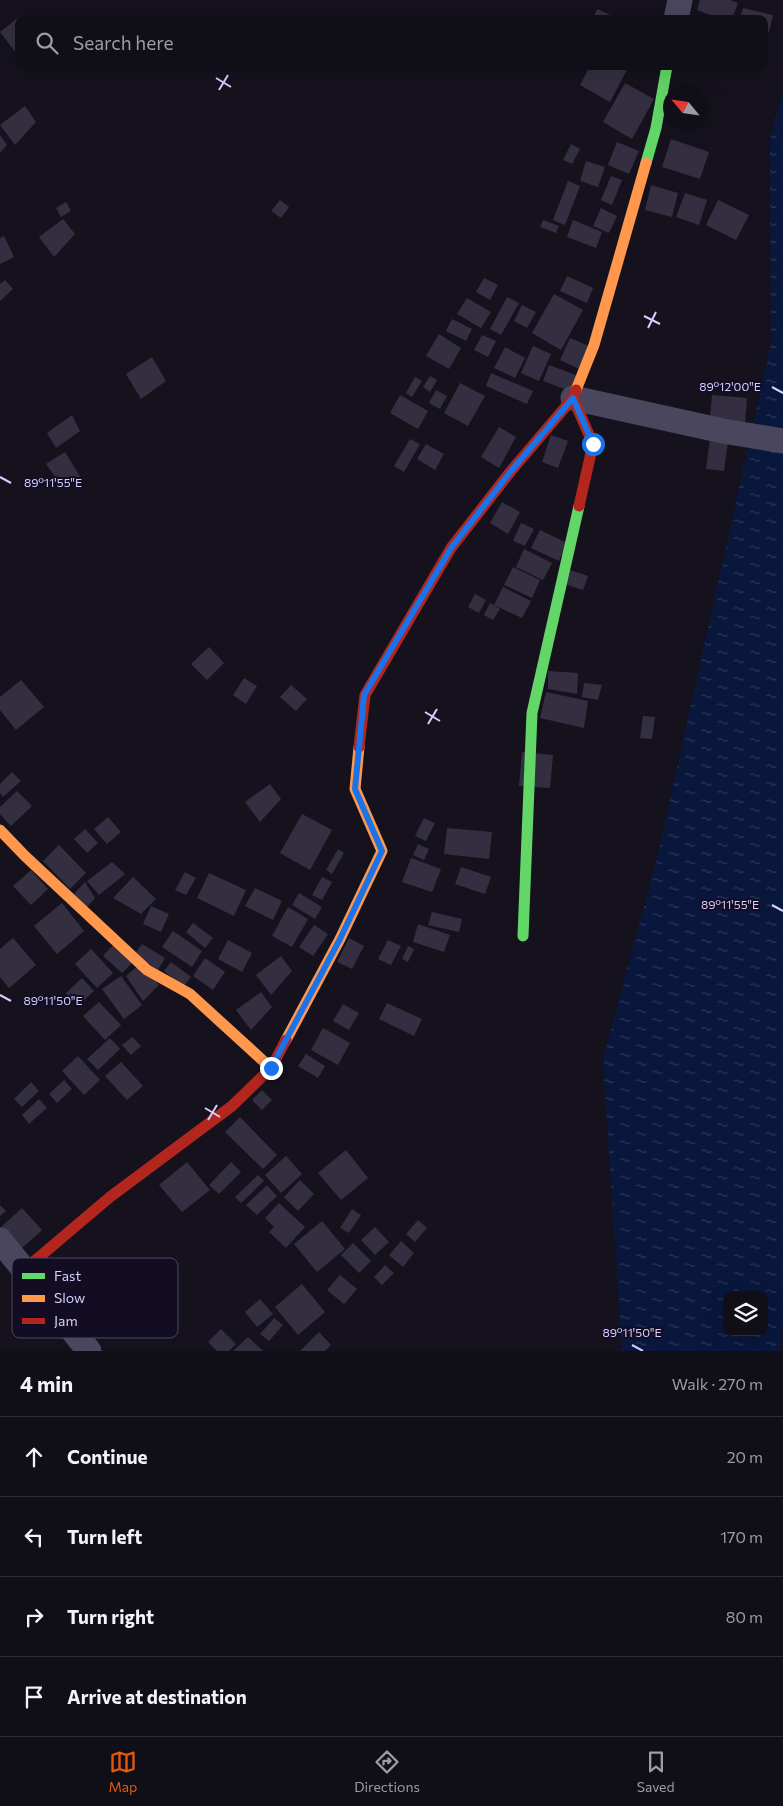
<!DOCTYPE html>
<meta charset="utf-8">
<style>
body{margin:0;font-family:Commissioner,sans-serif;background:#19171f;color:#f1f3f6}
.controls{position:absolute;right:15px;bottom:15px;display:grid;overflow:hidden;border-radius:10px;box-shadow:0 5px 20px #0002}
.controls button{width:45px;height:45px;display:grid;place-items:center;padding:0;border:0;border-bottom:1px solid #302e35;background:#100e16;color:#f1f3f6;font:25px sans-serif}
.compass{position:absolute;left:663px;top:85px;width:45px;height:45px;border-radius:50%;background:#100e16;box-shadow:0 5px 20px #0002;rotate:299deg}
.stop{position:absolute;width:15px;height:15px;margin:-11px;border:4px solid #1a73e8;border-radius:50%;background:#fff}
.stop.end{background:#1a73e8;border-color:#fff;box-shadow:0 1px 5px #0008}
.list{margin:0;padding:0;list-style:none}
h2{display:flex;justify-content:space-between;align-items:center;height:65px;margin:0;padding:0 20px;font-size:21px}
h2 small{font-size:16px;font-weight:400;color:#9c9ca1}
.list li{display:grid;grid-template-columns:32px 1fr auto;gap:15px;align-items:center;box-sizing:border-box;height:80px;padding:0 20px;border-top:1px solid #302e35}
.list b{display:block;font-size:19px;white-space:nowrap}
.list em{font-size:16px;font-style:normal;color:#9c9ca1}
.icon{flex:none;width:28px;height:28px;fill:none;stroke:currentColor;stroke-width:2;stroke-linecap:round;stroke-linejoin:round}
.map{position:relative;flex:none;width:783px;height:1351px;overflow:hidden}
.search{position:absolute;background:#100e16;box-shadow:0 5px 20px #0002;left:15px;right:15px;top:15px;height:55px;display:flex;align-items:center;gap:12px;box-sizing:border-box;padding:0 18px;border-radius:10px;color:#9c9ca1;font-size:19px}
.sheet{height:385px;background:#100e16}
nav{display:flex;justify-content:space-around;align-items:center;box-sizing:border-box;height:70px;border-top:1px solid #302e35;background:#100e16;font-size:14px;color:#9c9ca1}
nav a{display:grid;justify-items:center;gap:2px}
nav .on{color:#ea580c}
.map>svg:first-child{display:block}
</style>
<div class="map">
<svg width="783" height="1351" viewBox="0 0 783 1351">
<defs>
<pattern id="water-ripples" width="26" height="14" patternUnits="userSpaceOnUse" patternTransform="scale(1.25)"><rect width="26" height="14" fill="#09173d"/><path d="M2 4q2-2 4 0t4 0M15 11q2-2 4 0t4 0" fill="none" stroke="#2c385a"/></pattern>
</defs>
<rect width="100%" height="100%" fill="#15121d"/>
<!-- water -->
<path fill="url(#water-ripples)" fill-rule="evenodd" d="M783 93V1326L780 1351H622L603 1060 657 858 771 344 770 138ZM727 1295H764V1332H727Z"/>
<!-- building -->
<g fill="#332f40">
<path d="M700 0H730L738 3 732 19H721L697 10Z"/>
<path d="M743 8 773 15 769 32 764 31V19H740Z"/>
<path d="M597 9 619 19H593Z"/>
<path d="M19 17V51L16 53 0 32Z"/>
<path d="M590 66H629L610 102 580 85Z"/>
<path d="M625 83 654 99 632 139 603 122Z"/>
<path d="M25 106 36 122 15 145 0 125Z"/>
<path d="M0 135 7 145 0 153Z"/>
<path d="M671 139 709 152 700 179 662 167Z"/>
<path d="M617 142 639 151 629 174 608 165Z"/>
<path d="M571 144 580 149 572 164 563 160Z"/>
<path d="M586 161 605 167 598 187 580 181Z"/>
<path d="M611 176 622 180 612 205 601 200Z"/>
<path d="M568 181 580 186 565 225 553 220Z"/>
<path d="M651 185 678 193 672 217 645 210Z"/>
<path d="M685 193 707 200 699 225 676 217Z"/>
<path d="M280 200 289 207 281 218 271 211Z"/>
<path d="M718 200 749 215 736 240 706 225Z"/>
<path d="M66 202 71 211 61 217 56 208Z"/>
<path d="M601 208 617 216 609 233 593 226Z"/>
<path d="M63 219 75 234 54 257 39 237Z"/>
<path d="M543 220 559 226 556 233 540 227Z"/>
<path d="M573 220 602 232 596 248 567 237Z"/>
<path d="M4 236 14 257 0 264V238Z"/>
<path d="M567 276 593 288 587 303 560 291Z"/>
<path d="M484 278 498 285 490 300 476 292Z"/>
<path d="M5 280 13 289 0 301V284Z"/>
<path d="M554 294 583 310 561 350 532 333Z"/>
<path d="M507 297 519 303 501 335 490 329Z"/>
<path d="M467 298 491 312 481 328 457 314Z"/>
<path d="M522 305 536 312 527 328 514 321Z"/>
<path d="M452 319 472 329 466 341 446 331Z"/>
<path d="M439 334 461 348 449 369 426 356Z"/>
<path d="M482 335 496 341 488 357 474 350Z"/>
<path d="M570 338 591 347 581 370 560 360Z"/>
<path d="M533 346 551 354 539 381 521 373Z"/>
<path d="M505 347 525 358 515 378 494 368Z"/>
<path d="M152 357 166 381 141 399 126 374Z"/>
<path d="M549 365 576 375 570 391 543 381Z"/>
<path d="M491 373 533 391 527 404 486 386Z"/>
<path d="M430 376 437 380 430 392 423 387Z"/>
<path d="M415 377 422 381 412 397 406 393Z"/>
<path d="M460 383 485 396 468 426 444 413Z"/>
<path d="M436 390 447 396 440 409 429 403Z"/>
<path d="M400 395 428 411 418 429 390 413Z"/>
<path d="M712 395 747 398 745 422 710 418Z"/>
<path d="M72 415 80 431 56 448 47 433Z"/>
<path d="M499 427 516 437 499 468 481 457Z"/>
<path d="M551 435 568 441 558 468 542 462Z"/>
<path d="M410 439 420 444 404 472 394 466Z"/>
<path d="M710 439 728 442 724 471 706 469Z"/>
<path d="M426 444 444 454 435 470 417 459Z"/>
<path d="M65 452 81 478 61 485 46 464Z"/>
<path d="M502 502 520 512 508 534 490 523Z"/>
<path d="M521 523 534 529 525 546 513 541Z"/>
<path d="M540 530 567 543 559 561 531 548Z"/>
<path d="M524 549 552 563 543 580 516 567Z"/>
<path d="M513 567 540 580 532 598 504 585Z"/>
<path d="M567 569 588 576 583 590 561 583Z"/>
<path d="M503 587 531 601 522 618 494 605Z"/>
<path d="M475 594 486 600 479 613 468 607Z"/>
<path d="M490 603 500 609 493 620 484 615Z"/>
<path d="M209 647 224 663 207 680 191 664Z"/>
<path d="M548 671 578 673 577 694 548 689Z"/>
<path d="M244 678 257 686 246 704 233 695Z"/>
<path d="M21 680 44 707 16 730 0 710V697Z"/>
<path d="M584 683 602 685 598 700 582 697Z"/>
<path d="M291 685 307 699 296 711 280 697Z"/>
<path d="M546 692 588 701 584 728 540 718Z"/>
<path d="M643 716 655 717 652 739 640 738Z"/>
<path d="M522 752 553 755 550 788 519 786Z"/>
<path d="M12 772 21 781 3 797 0 793V784Z"/>
<path d="M270 784 281 799 260 822 245 802Z"/>
<path d="M17 791 32 806 11 826 0 814V807Z"/>
<path d="M302 814 332 830 310 870 280 853Z"/>
<path d="M108 817 121 832 107 844 94 829Z"/>
<path d="M424 818 435 823 426 841 415 836Z"/>
<path d="M447 828 492 832 489 859 444 854Z"/>
<path d="M85 829 98 843 87 853 74 839Z"/>
<path d="M418 844 429 849 424 860 413 855Z"/>
<path d="M59 845 86 873 70 889 43 861Z"/>
<path d="M338 849 344 853 332 874 326 870Z"/>
<path d="M411 858 441 869 432 892 402 882Z"/>
<path d="M112 862 125 874 99 895 87 881Z"/>
<path d="M461 867 491 877 485 894 455 884Z"/>
<path d="M31 870 48 889 31 905 13 886Z"/>
<path d="M185 872 196 878 186 895 175 890Z"/>
<path d="M209 873 246 890 234 916 197 898Z"/>
<path d="M133 877 156 899 141 914 113 898Z"/>
<path d="M322 877 332 882 322 900 312 895Z"/>
<path d="M85 882 95 898 87 907 74 894Z"/>
<path d="M255 888 282 901 273 920 245 906Z"/>
<path d="M299 893 322 907 315 919 292 905Z"/>
<path d="M62 903 84 931 57 954 34 926Z"/>
<path d="M151 906 169 914 161 932 143 924Z"/>
<path d="M288 907 308 919 292 947 272 936Z"/>
<path d="M432 912 462 919 459 932 428 925Z"/>
<path d="M193 923 213 938 205 948 186 932Z"/>
<path d="M418 924 450 935 444 952 413 942Z"/>
<path d="M314 925 328 934 313 956 299 947Z"/>
<path d="M173 931 202 951 192 967 162 947Z"/>
<path d="M13 938 36 965 9 988 0 977V949Z"/>
<path d="M349 938 364 946 352 969 337 962Z"/>
<path d="M228 940 252 953 242 972 218 959Z"/>
<path d="M388 940 401 946 391 965 378 959Z"/>
<path d="M142 944 165 958 158 970 134 955Z"/>
<path d="M113 945 132 963 122 973 103 956Z"/>
<path d="M408 946 414 949 408 962 402 959Z"/>
<path d="M91 949 113 973 97 988 75 964Z"/>
<path d="M281 956 292 971 271 995 256 975Z"/>
<path d="M205 958 225 972 213 990 193 976Z"/>
<path d="M171 962 191 977 183 987 164 971Z"/>
<path d="M139 965 159 985 143 1001 126 976Z"/>
<path d="M121 976 142 1005 124 1019 102 989Z"/>
<path d="M82 978 94 991 78 1006 66 993Z"/>
<path d="M261 992 272 1007 251 1030 236 1010Z"/>
<path d="M99 1002 121 1025 105 1040 83 1016Z"/>
<path d="M387 1003 422 1019 414 1036 379 1019Z"/>
<path d="M343 1004 359 1013 349 1030 333 1021Z"/>
<path d="M323 1028 350 1043 338 1065 311 1050Z"/>
<path d="M132 1037 141 1046 131 1055 122 1045Z"/>
<path d="M110 1038 120 1049 98 1070 87 1059Z"/>
<path d="M306 1054 325 1066 318 1078 298 1066Z"/>
<path d="M78 1056 100 1080 84 1095 62 1071Z"/>
<path d="M121 1062 143 1086 127 1100 105 1076Z"/>
<path d="M64 1080 72 1089 57 1103 49 1094Z"/>
<path d="M31 1082 39 1091 22 1107 14 1099Z"/>
<path d="M262 1090 272 1100 262 1110 252 1100Z"/>
<path d="M39 1099 47 1108 29 1124 22 1115Z"/>
<path d="M240 1117 277 1155 263 1169 225 1132Z"/>
<path d="M346 1150 368 1178 341 1200 318 1173Z"/>
<path d="M286 1156 302 1174 281 1193 265 1175Z"/>
<path d="M187 1162 210 1190 182 1212 159 1185Z"/>
<path d="M231 1162 241 1172 219 1194 209 1185Z"/>
<path d="M258 1175 264 1181 241 1203 235 1197Z"/>
<path d="M300 1180 314 1194 298 1211 284 1197Z"/>
<path d="M267 1185 277 1196 257 1215 246 1205Z"/>
<path d="M279 1203 305 1227 286 1248 269 1232 274 1227 265 1218Z"/>
<path d="M0 1205 6 1211 0 1216Z"/>
<path d="M22 1208 42 1230 20 1250 0 1228Z"/>
<path d="M352 1209 361 1215 349 1233 340 1228Z"/>
<path d="M418 1220 427 1228 415 1242 406 1234Z"/>
<path d="M322 1221 345 1249 317 1272 294 1244Z"/>
<path d="M375 1227 389 1242 375 1255 361 1240Z"/>
<path d="M401 1241 414 1253 403 1267 389 1255Z"/>
<path d="M353 1243 371 1261 359 1273 341 1255Z"/>
<path d="M385 1265 394 1273 382 1285 374 1277Z"/>
<path d="M340 1275 357 1289 344 1304 327 1290Z"/>
<path d="M302 1284 325 1312 298 1335 275 1307Z"/>
<path d="M260 1299 273 1314 257 1327 245 1312Z"/>
<path d="M274 1318 283 1325 269 1341 260 1334Z"/>
<path d="M221 1329 236 1344 229 1351H217L208 1342Z"/>
<path d="M319 1332 331 1345 325 1351H300Z"/>
<path d="M248 1337 263 1351H233Z"/>
</g>
<g fill="none" stroke-linecap="round" stroke-linejoin="round">
<!-- street -->
<g stroke="#49465e" stroke-width="25">
<path d="M676 19 680 0"/>
<path d="M573 398 723 431 783 441"/>
<path d="M0 1240 89 1351"/>
</g>
<!-- fast -->
<g stroke="#63d668" stroke-width="11">
<path d="M646 163 656 128 667 66"/>
<path d="M523 936 532 713 579 506"/>
</g>
<!-- slow -->
<g stroke="#ff974d" stroke-width="11">
<path d="M576 390 594 345 646 163"/>
<path d="M0 830 25 856 147 970 190 994 271 1068"/>
<path d="M286 1040 340 939 382 851 355 789 359 747"/>
</g>
<!-- jam -->
<g stroke="#b3261e" stroke-width="11">
<path d="M573 398 593 444 579 506"/>
<path d="M359 747 365 695 451 548 511 471 573 398 576 390"/>
<path d="M24 1270 110 1197 232 1106 271 1068 286 1040"/>
</g>
</g>
<g fill="none" stroke-linecap="round" stroke-linejoin="round">
<!-- route -->
<path stroke="#1a73e8" stroke-width="6" d="M271 1068 340 939 382 851 355 789 364 695 451 548 511 471 573 398 593 444"/>
</g>
<!-- ticks -->
<path fill="none" stroke="#d7ceff" stroke-width="2" d="M216 78 231 87M219 90 228 75M644 316 660 324M648 328 656 312M772 387 783 393M0 477 11 483M425 712 440 721M428 724 437 709M772 905 783 911M0 995 11 1001M205 1108 220 1117M208 1120 217 1105M632 1345 643 1351"/>
<!-- legend -->
<rect x="12" y="1258" width="166" height="80" rx="8" fill="#120d22" stroke="#4d4764" stroke-width="1"/>
<rect x="22" y="1273" width="23" height="6" fill="#63d668"/>
<rect x="22" y="1295" width="23" height="7" fill="#ff974d"/>
<rect x="22" y="1318" width="23" height="6" fill="#b3261e"/>
<g font-size="14" fill="#d7ceff">
<text x="54" y="1281">Fast</text>
<text x="54" y="1303">Slow</text>
<text x="54" y="1326">Jam</text>
</g>
<g font-size="12" text-anchor="middle" fill="#d7ceff" stroke="#120d22" stroke-width="4" stroke-linejoin="round" paint-order="stroke">
<text x="730" y="391">89°12'00"E</text>
<text x="53" y="487">89°11'55"E</text>
<text x="730" y="909">89°11'55"E</text>
<text x="53" y="1005">89°11'50"E</text>
<text x="632" y="1337">89°11'50"E</text>
</g>
</svg>
<div class="controls">
<button><svg class="icon" aria-label="layers" viewBox="0 0 24 24"><path d="M12 4l9 5-9 5-9-5zM3 14l9 5 9-5"/></svg></button>
</div>
<svg class="compass" viewBox="-18 -18 36 36"><path d="M0-13l5 13h-10z" fill="#e53935"/><path d="M0 13l5-13h-10z" fill="#9c9ca1"/></svg>
<div class="stop" style="left:593px;top:444px"></div>
<div class="stop end" style="left:271px;top:1068px"></div>
<div class="search"><svg class="icon" aria-label="search" viewBox="0 0 24 24"><circle cx="10" cy="10" r="6"/><path d="M15 15l6 6"/></svg>Search here</div>
</div>
<section class="sheet">
<h2>4 min<small>Walk · 270 m</small></h2>
<ul class="list">
<li><svg class="icon" aria-label="ahead" viewBox="0 0 24 24"><path d="M12 20V5M6 11l6-6 6 6"/></svg><div><b>Continue</b></div><em>20 m</em></li>
<li><svg class="icon" aria-label="left" viewBox="0 0 24 24"><path d="M17 20v-9H6M10 6l-5 5 5 5"/></svg><div><b>Turn left</b></div><em>170 m</em></li>
<li><svg class="icon" aria-label="right" viewBox="0 0 24 24"><path d="M7 20v-9h11M14 6l5 5-5 5"/></svg><div><b>Turn right</b></div><em>80 m</em></li>
<li><svg class="icon" aria-label="arrive" viewBox="0 0 24 24"><path d="M6 21V4h12l-3 4 3 4H6"/></svg><div><b>Arrive at destination</b></div></li>
</ul>
</section>
<nav>
<a class="on"><svg class="icon" aria-label="map" viewBox="0 0 24 24"><path d="M3 6l6-2 6 2 6-2v14l-6 2-6-2-6 2zM9 4v14M15 6v14"/></svg>Map</a>
<a><svg class="icon" aria-label="directions" viewBox="0 0 24 24"><path d="M12 3l9 9-9 9-9-9zM9 14v-3h6M13 9l2 2-2 2"/></svg>Directions</a>
<a><svg class="icon" aria-label="saved" viewBox="0 0 24 24"><path d="M7 4h10v16l-5-4-5 4z"/></svg>Saved</a>
</nav>
